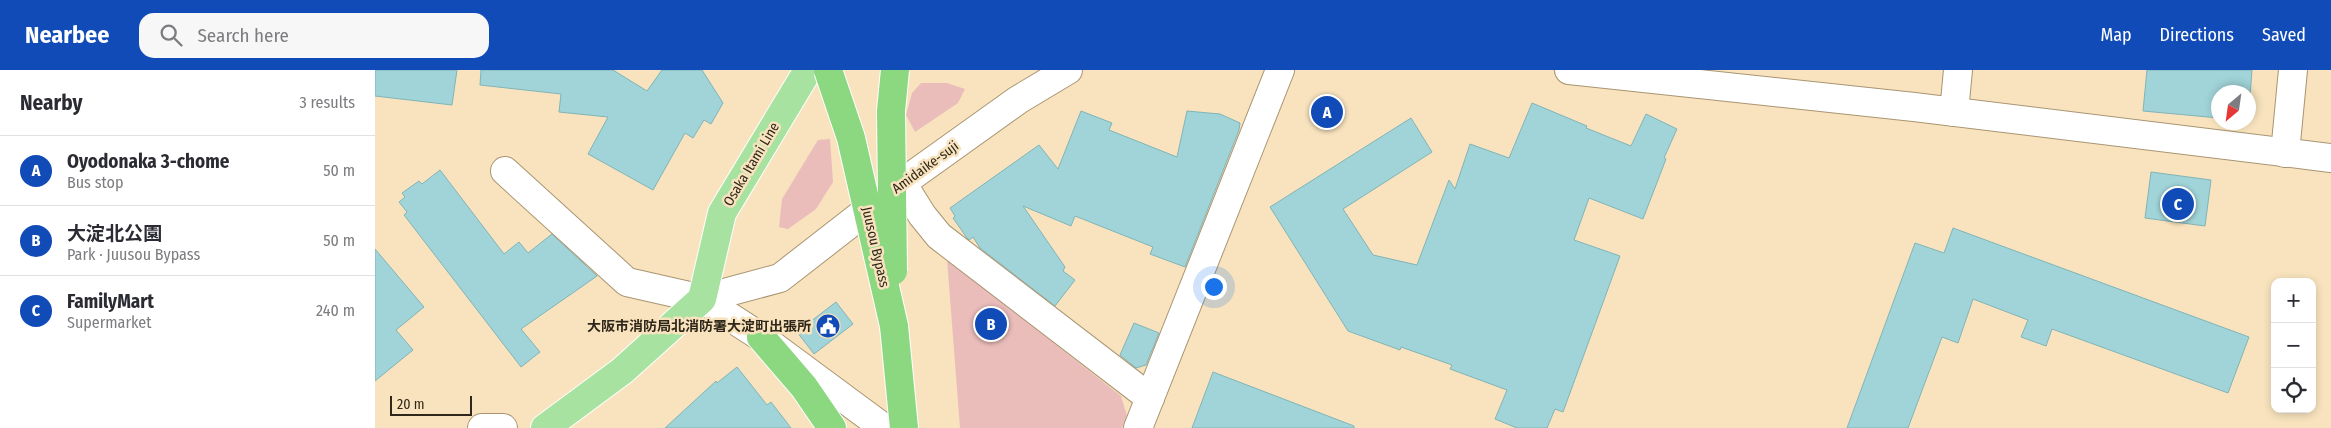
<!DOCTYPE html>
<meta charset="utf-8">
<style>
body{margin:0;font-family:"Fira Sans Condensed","Noto Sans JP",sans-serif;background:#f7f7f7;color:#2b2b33}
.controls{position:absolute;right:15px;bottom:15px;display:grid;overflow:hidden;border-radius:10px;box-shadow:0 2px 8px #0003}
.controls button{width:45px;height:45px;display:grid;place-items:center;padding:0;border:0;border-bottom:1px solid #e1e1e2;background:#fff;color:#2b2b33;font:25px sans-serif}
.compass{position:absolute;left:1836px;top:15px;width:45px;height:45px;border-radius:50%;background:#fff;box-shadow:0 2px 8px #0003;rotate:209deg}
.scale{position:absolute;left:15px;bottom:12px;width:82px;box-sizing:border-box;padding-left:5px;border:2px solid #2f2719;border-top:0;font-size:14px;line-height:18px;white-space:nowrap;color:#2f2719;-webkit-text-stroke:4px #f8e3be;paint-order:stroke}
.you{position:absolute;left:838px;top:216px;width:18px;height:18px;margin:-12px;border:4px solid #fff;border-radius:50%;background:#1a73e8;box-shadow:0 0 0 8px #1a73e833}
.badge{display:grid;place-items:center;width:32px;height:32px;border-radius:50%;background:#114bb7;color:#fff;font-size:16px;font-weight:700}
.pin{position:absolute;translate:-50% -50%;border:2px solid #fff;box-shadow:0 1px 5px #0006}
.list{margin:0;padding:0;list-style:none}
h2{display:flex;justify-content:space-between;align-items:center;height:65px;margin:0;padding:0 20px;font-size:21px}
h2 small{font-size:16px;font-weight:400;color:#7c7c81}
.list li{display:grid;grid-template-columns:32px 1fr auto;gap:15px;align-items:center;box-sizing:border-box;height:70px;padding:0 20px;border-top:1px solid #e1e1e2}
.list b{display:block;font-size:19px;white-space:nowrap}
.list p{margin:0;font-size:16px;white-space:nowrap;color:#7c7c81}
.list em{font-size:16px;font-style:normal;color:#7c7c81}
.icon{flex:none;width:28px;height:28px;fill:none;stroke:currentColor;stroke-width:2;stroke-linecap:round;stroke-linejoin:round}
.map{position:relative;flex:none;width:1956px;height:358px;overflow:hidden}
header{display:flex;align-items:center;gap:30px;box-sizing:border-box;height:70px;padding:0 25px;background:#114bb7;color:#fff}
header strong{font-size:24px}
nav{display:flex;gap:28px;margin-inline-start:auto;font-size:18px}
.search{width:350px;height:45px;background:#f7f7f7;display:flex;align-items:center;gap:12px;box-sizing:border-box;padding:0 18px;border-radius:15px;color:#7c7c81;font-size:19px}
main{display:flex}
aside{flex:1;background:#fff}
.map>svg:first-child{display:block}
</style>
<header>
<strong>Nearbee</strong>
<div class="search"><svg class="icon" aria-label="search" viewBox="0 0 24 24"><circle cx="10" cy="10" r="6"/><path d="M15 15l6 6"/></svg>Search here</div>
<nav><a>Map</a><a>Directions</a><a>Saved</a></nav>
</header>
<main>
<aside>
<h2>Nearby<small>3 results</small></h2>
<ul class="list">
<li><span class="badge">A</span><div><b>Oyodonaka 3-chome</b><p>Bus stop</p></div><em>50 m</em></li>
<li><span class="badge">B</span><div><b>大淀北公園</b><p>Park · Juusou Bypass</p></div><em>50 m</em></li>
<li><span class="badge">C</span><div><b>FamilyMart</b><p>Supermarket</p></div><em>240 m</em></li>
</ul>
</aside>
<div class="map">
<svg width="1956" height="358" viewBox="0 0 1956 358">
<rect width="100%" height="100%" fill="#f8e3be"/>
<!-- green -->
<g fill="#eabdbb">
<path d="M546 13H572L590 19 583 33 540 62 531 45 537 23Z"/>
<path d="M455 69 458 112 441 139 413 159 404 157 407 129 443 70Z"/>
<path d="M572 189 746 326 752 346 747 358H585Z"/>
</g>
<!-- building -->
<g fill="#a0d4d8" stroke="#81b4b7">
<path d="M0 0H82L77 35 0 26Z"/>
<path d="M106 0H238L272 21 287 0H327L348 33 336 54 329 50 318 68 310 63 278 120 213 84 233 47 184 42 186 24 105 15Z"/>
<path d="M1772 0H1877L1874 38V22H1844V48L1768 41Z"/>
<path d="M1157 33 1212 56 1211 58 1256 76 1271 44 1302 59 1289 88 1291 89 1268 149 1214 128 1199 170 1245 186 1188 342 1180 339 1172 358H1142L1120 349 1132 320 1075 299 1077 295 1026 277 1025 280 973 261 895 137 1036 48 1057 82 968 139 998 185 1042 195 1074 110 1080 119 1095 74 1134 88Z"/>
<path d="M706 41 737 53 734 60 802 87 812 41 845 44 865 53 864 60 810 197 775 184 778 177 700 146 696 156 648 136 690 197 688 201 700 210 680 236 605 178 598 167 594 170 592 168 578 148 580 146 575 138 664 75 683 99Z"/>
<path d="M65 100 129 184 144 172 153 183 177 164 222 206 146 259 165 282 146 297 29 145 32 142 24 132 30 127 27 123 44 111 47 114Z"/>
<path d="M1776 102 1836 110 1830 156 1770 148Z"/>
<path d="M1578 158 1874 267 1853 323 1677 259 1671 276 1646 267 1653 250 1598 229 1583 273 1567 267 1533 358H1472L1540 173 1569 183Z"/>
<path d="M0 179 49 237 21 260 38 280 0 311Z"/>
<path d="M461 232 478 254 439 284 422 262Z"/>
<path d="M759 253 784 263 771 295 761 298 745 285Z"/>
<path d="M362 297 392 335 396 332 416 358H290L341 311 342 313Z"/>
<path d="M838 302 979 356V358H817Z"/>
</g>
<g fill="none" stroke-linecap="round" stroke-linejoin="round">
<defs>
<g id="minor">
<path d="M1910 83 1918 0"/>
<path d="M130 101 252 212 327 229"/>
<path d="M527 113 547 145 564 166 775 328"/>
<path d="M763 358 905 0"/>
</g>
<g id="tertiary">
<path d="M1194 0 1539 37 1956 88"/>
<path d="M1579 42 1583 0"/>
<path d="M327 229 405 208 527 113 643 30 693 0"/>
<path d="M327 229 386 267 509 358"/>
<path d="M107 358H128"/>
</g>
<path id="primary" d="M170 358 247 301 327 229 347 143 433 0"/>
<g id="trunk">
<path d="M519 256 529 358"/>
<path d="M386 267 429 317 457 358"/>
</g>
</defs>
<!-- minor casing -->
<use href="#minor" stroke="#a99572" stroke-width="30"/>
<!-- tertiary casing -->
<use href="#tertiary" stroke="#a99572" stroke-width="30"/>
<!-- primary casing -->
<use href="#primary" stroke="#fff" stroke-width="30"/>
<!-- trunk casing -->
<use href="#trunk" stroke="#fff" stroke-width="30"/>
<!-- minor -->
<use href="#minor" stroke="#fff" stroke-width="28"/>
<!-- tertiary -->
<use href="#tertiary" stroke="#fff" stroke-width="28"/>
<!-- primary -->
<use href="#primary" stroke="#a8e2a0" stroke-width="28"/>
<!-- trunk -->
<use href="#trunk" stroke="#8bd880" stroke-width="28"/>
<defs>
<g id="trunk-bridge">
<path d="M453 0 476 68 519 256"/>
<path d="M518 201 516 41 520 0"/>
</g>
</defs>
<!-- trunk-bridge casing -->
<use href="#trunk-bridge" stroke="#fff" stroke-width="30" stroke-linecap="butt"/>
<!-- trunk-bridge -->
<use href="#trunk-bridge" stroke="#8bd880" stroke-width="28"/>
</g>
<!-- icons -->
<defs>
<symbol id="civic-disc" viewBox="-11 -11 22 22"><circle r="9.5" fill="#114bb7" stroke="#f8e3be"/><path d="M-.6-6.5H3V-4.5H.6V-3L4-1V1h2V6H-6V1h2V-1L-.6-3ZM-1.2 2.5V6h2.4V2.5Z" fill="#fff"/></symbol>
</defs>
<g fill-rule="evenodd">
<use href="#civic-disc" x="439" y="242" width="28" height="28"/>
</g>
<g text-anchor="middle" stroke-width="5" stroke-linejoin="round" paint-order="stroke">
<!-- street labels -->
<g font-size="14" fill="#2f2719" stroke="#f8e3be">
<text transform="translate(376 94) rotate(-59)" y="5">Osaka Itami Line</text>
<text transform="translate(550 97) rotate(-36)" y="5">Amidaike-suji</text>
<text transform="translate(501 177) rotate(77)" y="5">Juusou Bypass</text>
</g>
<!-- poi labels -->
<g font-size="14" font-weight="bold" fill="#2f2719" stroke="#f8e3be" text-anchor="end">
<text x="436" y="261">大阪市消防局北消防署大淀町出張所</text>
</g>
</g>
</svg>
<div class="controls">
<button>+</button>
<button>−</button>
<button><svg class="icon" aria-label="locate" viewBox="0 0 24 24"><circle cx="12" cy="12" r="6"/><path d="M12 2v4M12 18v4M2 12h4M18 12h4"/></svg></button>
</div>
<svg class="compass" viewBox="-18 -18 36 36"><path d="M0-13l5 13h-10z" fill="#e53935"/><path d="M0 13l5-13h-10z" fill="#7c7c81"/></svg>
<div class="scale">20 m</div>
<div class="you"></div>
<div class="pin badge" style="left:952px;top:42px">A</div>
<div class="pin badge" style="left:616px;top:254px">B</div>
<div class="pin badge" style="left:1803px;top:134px">C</div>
</div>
</main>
